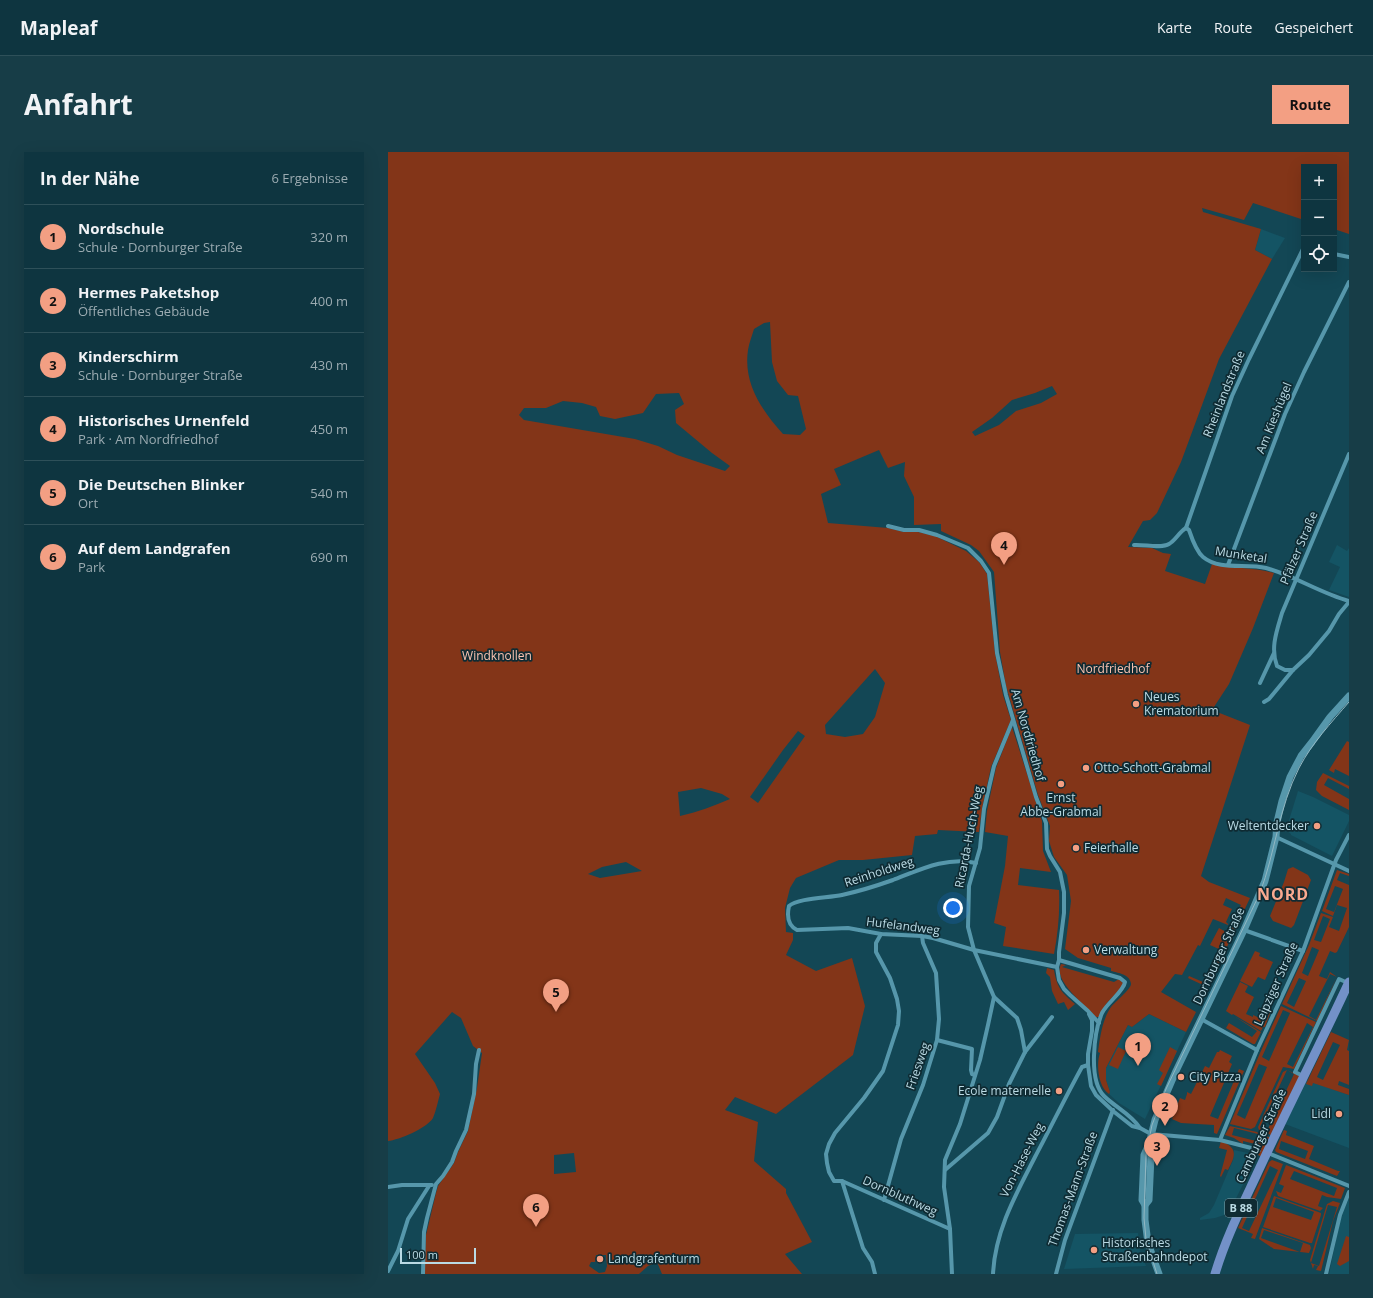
<!DOCTYPE html>
<html lang="de">
<meta charset="utf-8">
<style>
body{margin:0;font-family:"Open Sans",sans-serif;background:#173d47;color:#f1f3f6}
.controls{position:absolute;right:12px;top:12px;display:grid;overflow:hidden;border-radius:0px;box-shadow:0 4px 16px #0002}
.controls button{width:36px;height:36px;display:grid;place-items:center;padding:0;border:0;border-bottom:1px solid #2e5059;background:#0e3540;color:#f1f3f6;font:20px sans-serif}
.scale{position:absolute;left:12px;bottom:10px;width:76px;box-sizing:border-box;padding-left:4px;border:2px solid #badae4;border-top:0;font-size:11px;line-height:14px;white-space:nowrap;color:#badae4;-webkit-text-stroke:3px #0f2b33;paint-order:stroke}
.you{position:absolute;left:565px;top:756px;width:14px;height:14px;margin:-10px;border:3px solid #fff;border-radius:50%;background:#1a73e8;box-shadow:0 0 0 6px #1a73e833}
.badge{display:grid;place-items:center;width:26px;height:26px;border-radius:50%;background:#f39f83;color:#111;font-size:13px;font-weight:700}
.pin{position:absolute;translate:-50% -33px;filter:drop-shadow(0 1px 2px #0008)}
.pin::after{content:'';position:absolute;top:21px;width:14px;height:12px;background:inherit;clip-path:polygon(0 0,100% 0,50% 100%)}
.list{margin:0;padding:0;list-style:none}
h2{display:flex;justify-content:space-between;align-items:center;height:52px;margin:0;padding:0 16px;font-size:17px}
h2 small{font-size:13px;font-weight:400;color:#9babb1}
.list li{display:grid;grid-template-columns:26px 1fr auto;gap:12px;align-items:center;box-sizing:border-box;height:64px;padding:0 16px;border-top:1px solid #2e5059}
.list b{display:block;font-size:15px;white-space:nowrap}
.list p{margin:0;font-size:13px;white-space:nowrap;color:#9babb1}
.list em{font-size:13px;font-style:normal;color:#9babb1}
.icon{flex:none;width:22px;height:22px;fill:none;stroke:currentColor;stroke-width:2;stroke-linecap:round;stroke-linejoin:round}
.map{position:relative;flex:none;width:961px;height:1122px;overflow:hidden;border-radius:0px}
header{display:flex;align-items:center;gap:24px;box-sizing:border-box;height:56px;padding:0 20px;background:#0e3540;border-bottom:1px solid #2e5059}
header strong{font-size:19px}
nav{display:flex;gap:22px;margin-inline-start:auto;font-size:14px}
.intro{display:flex;align-items:center;justify-content:space-between;box-sizing:border-box;height:96px;padding:0 24px}
h1{margin:0;font-size:28px}
.button{padding:10px 18px;border-radius:0px;background:#f39f83;color:#111;font-size:14px;font-weight:700}
main{display:flex;gap:24px;padding:0 24px}
aside{flex:1;background:#0e3540;border-radius:0px;box-shadow:0 4px 16px #0002}
.map>svg:first-child{display:block}
</style>
<header>
<strong>Mapleaf</strong>
<nav><a>Karte</a><a>Route</a><a>Gespeichert</a></nav>
</header>
<div class="intro"><h1>Anfahrt</h1><a class="button">Route</a></div>
<main>
<aside>
<h2>In der Nähe<small>6 Ergebnisse</small></h2>
<ul class="list">
<li><span class="badge">1</span><div><b>Nordschule</b><p>Schule · Dornburger Straße</p></div><em>320 m</em></li>
<li><span class="badge">2</span><div><b>Hermes Paketshop</b><p>Öffentliches Gebäude</p></div><em>400 m</em></li>
<li><span class="badge">3</span><div><b>Kinderschirm</b><p>Schule · Dornburger Straße</p></div><em>430 m</em></li>
<li><span class="badge">4</span><div><b>Historisches Urnenfeld</b><p>Park · Am Nordfriedhof</p></div><em>450 m</em></li>
<li><span class="badge">5</span><div><b>Die Deutschen Blinker</b><p>Ort</p></div><em>540 m</em></li>
<li><span class="badge">6</span><div><b>Auf dem Landgrafen</b><p>Park</p></div><em>690 m</em></li>
</ul>
</aside>
<div class="map">
<svg width="961" height="1122" viewBox="0 0 961 1122">
<rect width="100%" height="100%" fill="#134755"/>
<!-- built -->
<g fill="#145464">
<path d="M873 77 897 86 884 107 867 98Z"/>
<path d="M949 393 959 399 961 396V445L941 438 952 415 941 410Z"/>
<path d="M910 639 925 645 961 663V669L944 704 903 683V682L898 678Z"/>
<path d="M761 862 798 880 757 967 731 951 721 942 722 940 718 928V916L740 873 744 875Z"/>
<path d="M918 928 961 943V996L897 972Z"/>
<path d="M846 998 869 1003V1005L842 1058 836 1063 827 1066 812 1068V1066L821 1061 826 1053 845 1008Z"/>
<path d="M961 1046V1122H941L951 1073 957 1055Z"/>
<path d="M750 1081 752 1099 758 1114 676 1117 687 1082Z"/>
</g>
<!-- green -->
<g fill="#833518" fill-rule="evenodd">
<path d="M0 0H961V82L946 77V15H916V68L865 51 856 68 814 56 815 60 873 77 867 98 884 107 831 207 793 310 769 361 762 368 755 369 740 395 764 396 775 401 783 402 777 419 817 432 824 412C844 417 866 415 886 421L865 476 841 532 824 558 862 573 813 724 821 730 862 746 821 833H815L800 826 801 824 815 830H817L830 806 829 805 833 798 822 793 831 776 840 781 853 757 851 756 853 753 838 746 835 753 844 757 838 770 840 772V773L825 767 812 794 810 793 794 823 787 822 773 840 808 860 798 880 761 862 744 875 740 873 718 916V928L722 940 721 942C710 935 708 912 712 901L710 900C712 886 714 868 723 855 727 850 743 837 743 832 742 822 730 821 723 819V816L690 806 677 797 683 749 679 723 666 705 661 689 662 674 650 643 618 534 612 500 606 420 591 399 583 393 553 379V372L526 373V345L516 324 517 310 500 316 491 298 446 317 453 333 433 342 440 371 500 376 516 380H530L547 384 578 399 591 410 599 422 607 501 615 543 623 568 603 615 594 657 591 680 550 678 549 682 527 684 524 703 475 708H451L408 726 402 736 397 756 398 780 405 781V788L398 803 428 819 464 806 477 854 465 903 388 962 347 945 337 958 370 970 366 1009 398 1037V1041L424 1090 397 1102 414 1122H274L269 1110 260 1114 251 1122H36L38 1083 48 1041 50 1034 66 1011 70 1000 80 979 89 936 94 901 85 894 73 866 64 860 27 902 47 931 52 942C50 949 48 959 45 966 39 976 11 988 0 989ZM382 170 384 210 389 229 400 243 410 244 418 277 412 283 395 282C374 259 355 231 360 198 361 191 364 184 366 177L376 171ZM664 234 669 242 653 251 628 259 611 273 587 284 584 280 604 266 624 248 647 241ZM291 241 296 252 287 258 288 271 324 301 342 314 337 319 289 303 270 294 247 287 136 268 131 263 136 256H158L175 249 194 251 208 255 212 264 227 267 255 261 268 242ZM487 517 497 531 487 565 475 582 457 585 438 582 437 573ZM410 579 417 584 370 651 362 645 395 598ZM313 636 334 642 342 647C326 654 309 660 292 664L290 640ZM238 710 254 719 212 726 200 722 214 715ZM186 1001 188 1020 166 1022V1003ZM208 1103H218L219 1114 217 1120 211 1121 201 1114 203 1110H207Z"/>
<path d="M624 575 654 669 655 699 663 720 632 716 630 733 671 738C672 760 670 781 666 802L615 794 618 775 606 771 617 714 620 684 597 680 599 659 608 616Z"/>
<path d="M959 589 961 590V624L947 617 946 621 941 618Z"/>
<path d="M935 621 961 634V637L940 626 936 633 961 647V658L934 644 928 638 929 630Z"/>
<path d="M905 715 920 723 923 728 906 773 903 776 885 769 882 764 896 730 900 717Z"/>
<path d="M949 718 961 722V724L952 721 949 728 961 733V775L949 800 947 801 942 799 931 824 939 827 942 820 949 825 929 869 894 852 921 793 933 761 945 765 941 775 951 779 959 756 949 753 945 764 934 759ZM947 734 955 737 946 760 938 757ZM935 764 942 767 933 790 926 788ZM924 795 931 798 920 824 914 821ZM942 822 949 825 928 868 921 864ZM911 826 918 829 906 855 899 851Z"/>
<path d="M867 799 872 801 871 804 885 810 877 828 870 825 864 835 852 829Z"/>
<path d="M673 812 678 813 674 815 726 830 731 827 735 831 734 835 718 852 711 865H708C699 854 664 829 673 812Z"/>
<path d="M659 816 666 818C669 836 674 841 687 852L680 858 676 850 670 852 664 839 662 825 658 821Z"/>
<path d="M852 830 860 834 857 840 866 845 858 862 865 865V863L878 869 882 859H883L877 875H875L873 879 845 862 844 863 838 859Z"/>
<path d="M893 854 928 870 906 917 895 915 867 975 863 977 842 972 872 901ZM895 858 902 861 881 909 874 905ZM919 871 925 875 905 915 899 912ZM871 912 879 915 857 967 849 963Z"/>
<path d="M846 864 873 880 867 892H865L838 876 841 871 864 885 869 879Z"/>
<path d="M943 880 961 888 959 898 961 899V933L951 929 950 933 961 937V943L925 931 924 934 918 932ZM945 890 952 893 935 928 929 925Z"/>
<path d="M730 895 738 899 730 917 721 913Z"/>
<path d="M782 895 789 899 773 934 769 932 775 921 771 918Z"/>
<path d="M832 898 844 904 841 910 844 912 822 964 830 967 851 917 856 919 829 982 826 981V973L793 971 784 967 792 946 797 948 799 942V940L803 942 817 914 821 916 829 900H831Z"/>
<path d="M899 918 912 924 883 983 871 978 870 975 895 920ZM899 918 906 922 879 979 872 975Z"/>
<path d="M842 974 869 980 872 983 881 985 882 987 874 1005 870 1003 871 993 855 989V992L846 986 837 983ZM846 976 870 982 868 989 844 983Z"/>
<path d="M896 978 899 979 898 983 926 994 921 1007 950 1019H952L949 1024 888 1000 887 998ZM893 989 920 999 917 1007 891 997Z"/>
<path d="M833 989C851 996 847 1005 840 1018L837 1017 833 1025 832 1024 839 998 831 996Z"/>
<path d="M884 1008 895 1012 867 1087 863 1086 865 1082 850 1076 881 1010ZM882 1014 890 1018 861 1079 854 1076Z"/>
<path d="M898 1013 957 1036 953 1047 939 1045 934 1043 930 1054 935 1056 932 1059 890 1044 888 1039 893 1041 896 1034 891 1032ZM906 1019 949 1036 946 1044 902 1027Z"/>
<path d="M886 1044 933 1061V1063L924 1091H922L875 1075ZM888 1046 926 1060 923 1068 885 1055Z"/>
<path d="M945 1049 952 1051 945 1069 933 1119 928 1118 930 1114 926 1113 925 1117 922 1108 939 1052ZM940 1053 949 1055 931 1114 923 1111Z"/>
<path d="M874 1076 922 1093 923 1096 921 1101 886 1097 871 1087ZM876 1078 915 1091 912 1100 873 1086Z"/>
<path d="M958 1084 961 1085V1109L952 1114 949 1112Z"/>
</g>
<g fill="none" stroke-linecap="round" stroke-linejoin="round">
<!-- minor -->
<g stroke="#5697ab" stroke-width="4">
<path d="M946 102 961 105"/>
<path d="M500 374 516 378H531L549 383 580 396 593 409 601 421 609 501 618 543 648 645 658 671 659 697 662 704 672 720 676 740V761L671 800V808L669 815 671 828 676 837 682 843 700 859 711 871"/>
<path d="M798 376 844 244 861 207 916 95"/>
<path d="M798 376 801 378C804 387 808 399 815 405 832 419 858 411 878 416 907 424 932 441 961 449"/>
<path d="M746 393C756 392 773 397 781 392 788 388 791 380 798 376"/>
<path d="M840 413 897 262 916 220 961 130"/>
<path d="M905 518H897L889 514C882 496 889 478 894 461L961 302"/>
<path d="M872 531 886 501"/>
<path d="M876 550 881 547 905 518 921 503 941 479 951 462 961 450"/>
<path d="M888 685 961 719"/>
<path d="M588 711C559 704 531 718 505 728 488 734 472 739 454 743 440 746 410 746 401 754 399 763 399 773 409 778L460 776 493 782 534 784 545 786 586 798 669 815"/>
<path d="M856 778 915 799"/>
<path d="M493 782 488 791V800L502 826 509 847 511 859 510 873 495 919 476 946 447 981 441 992 438 1002 439 1011 441 1020 446 1029H454L562 1077"/>
<path d="M671 808 732 826 737 830C736 839 719 851 714 861 706 880 700 928 716 944 727 955 743 962 752 976"/>
<path d="M606 845 629 866 633 878 637 900"/>
<path d="M701 862 704 868V879L700 902V913L703 934 708 943 725 959 744 974 752 976 763 982 832 988 871 998"/>
<path d="M813 867 869 898"/>
<path d="M549 888 584 897 583 918 584 922 587 923"/>
<path d="M915 924 907 920 951 827 960 831"/>
<path d="M832 988 869 898 915 799 948 708 961 683"/>
<path d="M880 1001 961 1034"/>
<path d="M557 1018 600 981 609 965 621 932 637 900 664 865"/>
<path d="M454 1029 475 1096 484 1110 487 1122"/>
<path d="M0 1035 14 1033H44"/>
<path d="M496 1048 513 987 535 933 549 888 551 867 548 821 535 791 534 784"/>
<path d="M0 1119 10 1099 20 1067 41 1034"/>
<path d="M35 1122 36 1080 39 1066 48 1032 55 1024 64 1010 68 999 78 978 86 942 88 912 91 898"/>
<path d="M564 1122 562 1077 556 1035 557 1008 572 972 592 908 600 873 606 845 586 798 580 775 581 734 592 696 596 657 606 614 625 568"/>
<path d="M605 1122C607 1079 628 1042 647 1005 663 975 678 944 694 915L700 913"/>
<path d="M668 1122 677 1088 725 958"/>
<path d="M938 1122 952 1063 961 1040"/>
</g>
<!-- tertiary -->
<g stroke="#5697ab" stroke-width="7">
<path d="M757 1053 761 1048 763 1004 761 992"/>
<path d="M771 1122 760 1091 757 1068V1053L754 1048 756 1003 761 992 767 968 788 919 856 778 877 729 888 685 889 670 894 649 902 625 913 604 924 590 942 565 961 544"/>
</g>
<!-- primary -->
<path stroke="#7391c8" stroke-width="9" d="M827 1122C837 1088 853 1056 868 1024 898 959 931 895 961 830"/>
<!-- tram -->
<path stroke="#93b8c3" stroke-width="1" d="M769 1122 758 1087 756 1066 758 1003 764 973 778 937 872 741C887 701 891 655 911 616 924 591 943 571 961 550"/>
</g>
<!-- markers -->
<g fill="#f39f83" stroke="#0f2b33" stroke-width="1.5">
<circle cx="748" cy="552" r="4"/>
<circle cx="698" cy="616" r="4"/>
<circle cx="673" cy="632" r="4"/>
<circle cx="929" cy="674" r="4"/>
<circle cx="688" cy="696" r="4"/>
<circle cx="698" cy="798" r="4"/>
<circle cx="793" cy="925" r="4"/>
<circle cx="671" cy="939" r="4"/>
<circle cx="951" cy="962" r="4"/>
<circle cx="706" cy="1098" r="4"/>
<circle cx="212" cy="1107" r="4"/>
</g>
<g text-anchor="middle" stroke-width="3.5" stroke-linejoin="round" paint-order="stroke">
<!-- shield labels -->
<rect fill="#0f2b33" stroke="#87a6af" stroke-width="1" x="837" y="1047" width="32" height="18" rx="3"/>
<g font-size="11" font-weight="bold" fill="#badae4">
<text x="853" y="1060">B 88</text>
</g>
<!-- street labels -->
<g font-size="12" fill="#badae4" stroke="#0f2b33">
<text transform="translate(836 242) rotate(-68)" y="4">Rheinlandstraße</text>
<text transform="translate(886 266) rotate(-68)" y="4">Am Kieshügel</text>
<text transform="translate(911 396) rotate(-67)" y="4">Pfälzer Straße</text>
<text transform="translate(853 403) rotate(9)" y="4">Munketal</text>
<text transform="translate(640 583) rotate(74)" y="4">Am Nordfriedhof</text>
<text transform="translate(581 685) rotate(-79)" y="4">Ricarda-Huch-Weg</text>
<text transform="translate(491 720) rotate(-18)" y="4">Reinholdweg</text>
<text transform="translate(515 774) rotate(7)" y="4">Hufelandweg</text>
<text transform="translate(831 804) rotate(-65)" y="4">Dornburger Straße</text>
<text transform="translate(888 832) rotate(-66)" y="4">Leipziger Straße</text>
<text transform="translate(530 914) rotate(-71)" y="4">Friesweg</text>
<text transform="translate(873 984) rotate(-65)" y="4">Camburger Straße</text>
<text transform="translate(634 1008) rotate(-63)" y="4">Von-Hase-Weg</text>
<text transform="translate(685 1037) rotate(-70)" y="4">Thomas-Mann-Straße</text>
<text transform="translate(512 1044) rotate(24)" y="4">Dornbluthweg</text>
</g>
<!-- park labels -->
<g font-size="12" fill="#fcc3b0" stroke="#0f2b33">
<text x="109" y="508">Windknollen</text>
<text x="725" y="521">Nordfriedhof</text>
</g>
<!-- poi labels -->
<g font-size="12" fill="#badae4" stroke="#0f2b33" text-anchor="start">
<text x="756" y="549">Neues<tspan x="756" dy="14">Krematorium</tspan></text>
<text x="706" y="620">Otto-Schott-Grabmal</text>
<text x="673" y="650" text-anchor="middle">Ernst<tspan x="673" dy="14">Abbe-Grabmal</tspan></text>
<text x="921" y="678" text-anchor="end">Weltentdecker</text>
<text x="696" y="700">Feierhalle</text>
<text x="706" y="802">Verwaltung</text>
<text x="801" y="929">City Pizza</text>
<text x="663" y="943" text-anchor="end">Ecole maternelle</text>
<text x="943" y="966" text-anchor="end">Lidl</text>
<text x="714" y="1095">Historisches<tspan x="714" dy="14">Straßenbahndepot</tspan></text>
<text x="220" y="1111">Landgrafenturm</text>
</g>
<!-- district labels -->
<g font-size="16" font-weight="bold" letter-spacing="1" fill="#f9aa90" stroke="#0f2b33">
<text x="895" y="748">NORD</text>
</g>
</g>
</svg>
<div class="controls">
<button>+</button>
<button>−</button>
<button><svg class="icon" aria-label="locate" viewBox="0 0 24 24"><circle cx="12" cy="12" r="6"/><path d="M12 2v4M12 18v4M2 12h4M18 12h4"/></svg></button>
</div>
<div class="scale">100 m</div>
<div class="you"></div>
<div class="pin badge" style="left:750px;top:914px">1</div>
<div class="pin badge" style="left:777px;top:974px">2</div>
<div class="pin badge" style="left:769px;top:1014px">3</div>
<div class="pin badge" style="left:616px;top:413px">4</div>
<div class="pin badge" style="left:168px;top:860px">5</div>
<div class="pin badge" style="left:148px;top:1075px">6</div>
</div>
</main>
